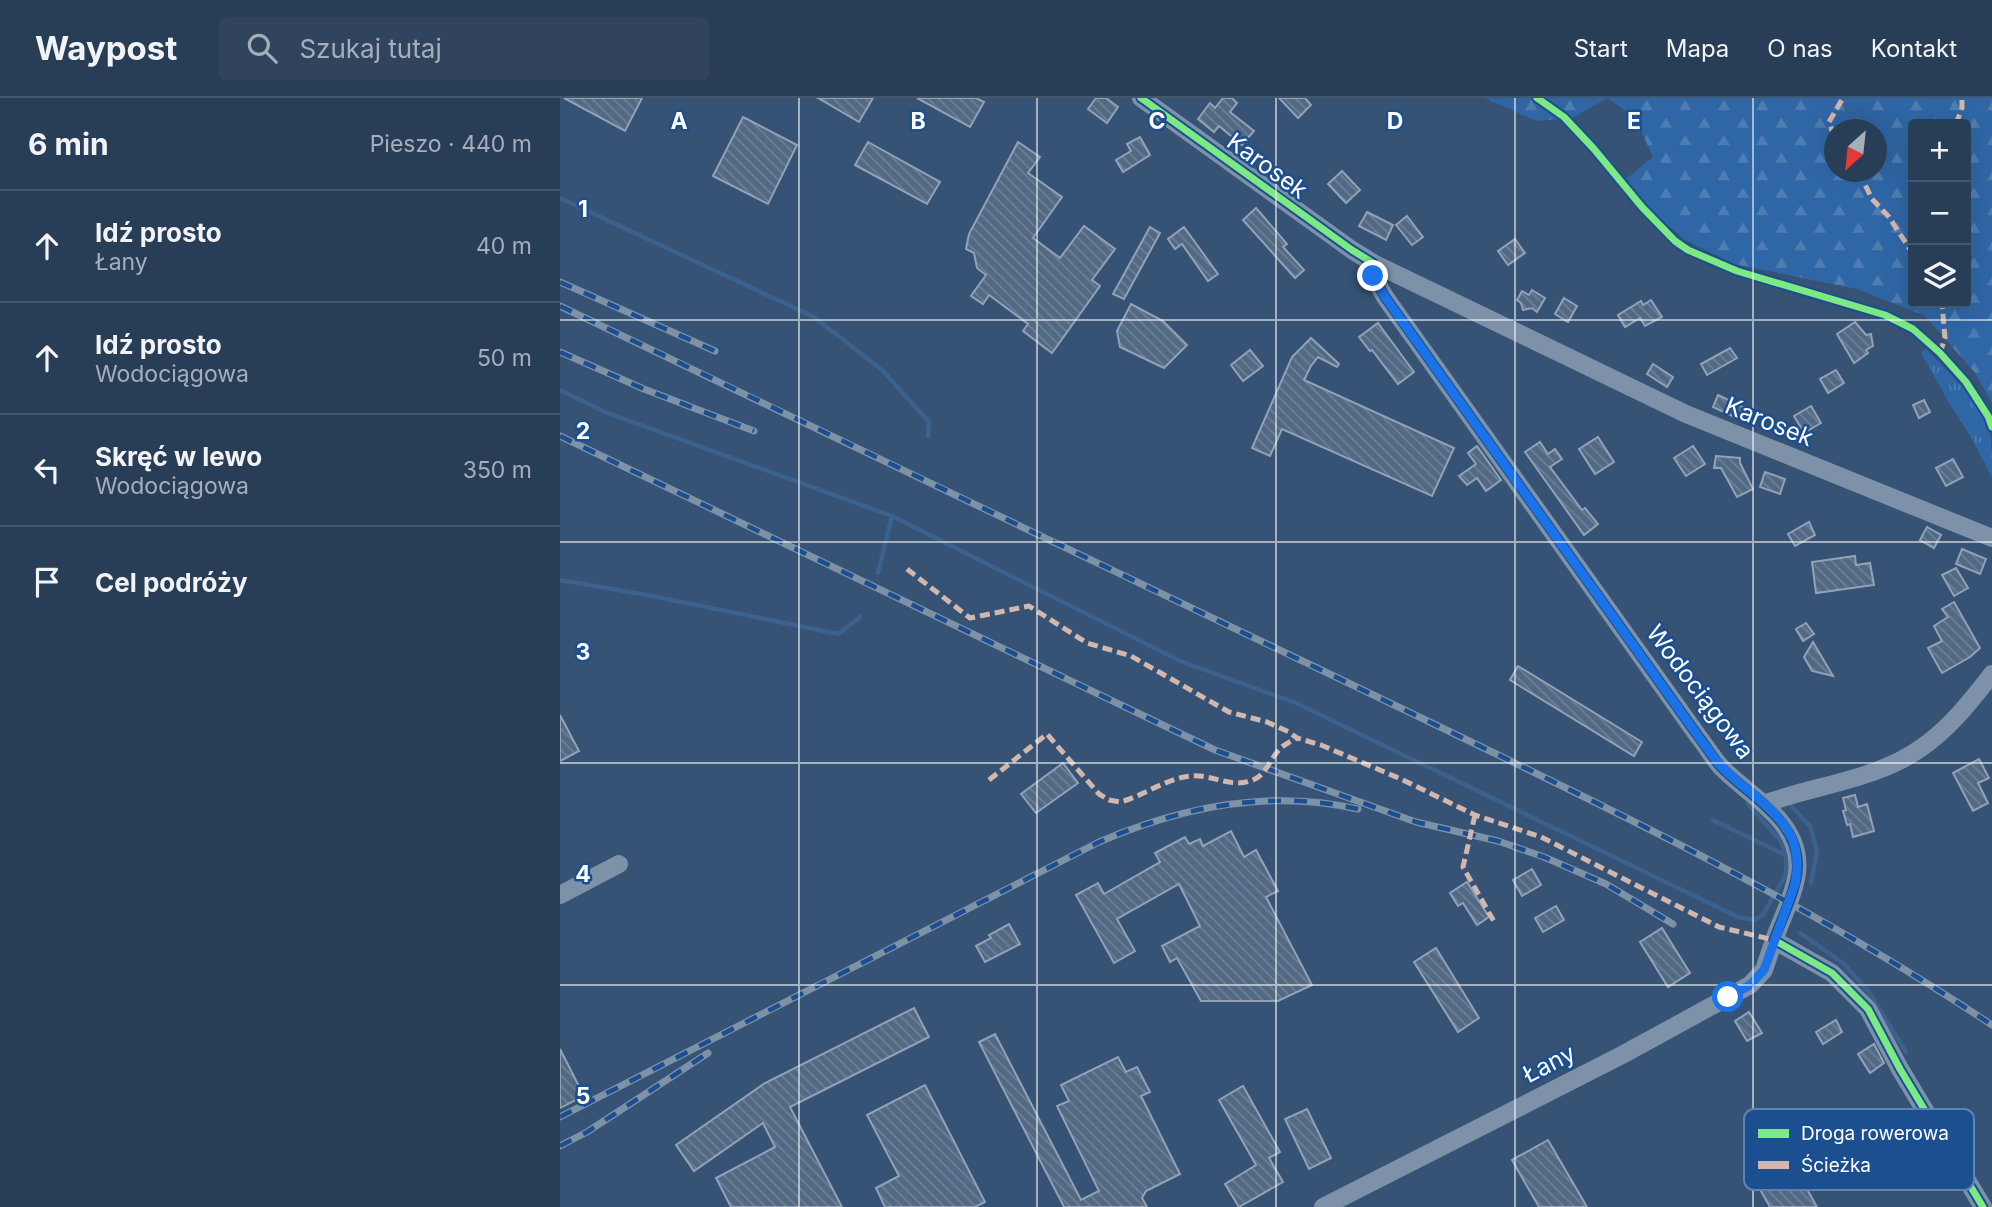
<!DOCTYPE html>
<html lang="pl">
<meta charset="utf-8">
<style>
body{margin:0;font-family:Inter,sans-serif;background:#30455d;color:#f1f3f6}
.controls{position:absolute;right:21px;top:21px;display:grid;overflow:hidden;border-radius:7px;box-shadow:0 7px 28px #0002}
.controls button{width:63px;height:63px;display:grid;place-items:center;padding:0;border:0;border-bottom:2px solid #44576d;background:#283e57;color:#f1f3f6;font:35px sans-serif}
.compass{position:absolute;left:1264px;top:21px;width:63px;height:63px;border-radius:50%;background:#283e57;box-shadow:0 7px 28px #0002;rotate:207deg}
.stop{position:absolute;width:21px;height:21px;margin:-16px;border:5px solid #1a73e8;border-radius:50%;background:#fff}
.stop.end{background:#1a73e8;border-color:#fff;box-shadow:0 2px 7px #0008}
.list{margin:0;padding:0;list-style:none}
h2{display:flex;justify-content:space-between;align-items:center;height:91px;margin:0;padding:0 28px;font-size:30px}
h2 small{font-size:23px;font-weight:400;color:#a5aeba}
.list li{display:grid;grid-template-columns:46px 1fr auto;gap:21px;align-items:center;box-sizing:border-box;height:112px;padding:0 28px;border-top:2px solid #44576d}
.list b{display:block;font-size:26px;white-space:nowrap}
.list p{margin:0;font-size:23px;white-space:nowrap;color:#a5aeba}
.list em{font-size:23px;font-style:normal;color:#a5aeba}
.icon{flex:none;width:38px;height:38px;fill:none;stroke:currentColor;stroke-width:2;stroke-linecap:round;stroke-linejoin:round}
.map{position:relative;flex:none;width:1432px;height:1109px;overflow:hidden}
header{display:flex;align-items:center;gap:42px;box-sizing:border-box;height:98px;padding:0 35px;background:#283e57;border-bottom:2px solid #44576d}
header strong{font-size:33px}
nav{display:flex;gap:38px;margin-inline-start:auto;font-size:24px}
.search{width:490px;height:63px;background:#30455d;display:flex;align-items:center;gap:18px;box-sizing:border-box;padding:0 24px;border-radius:7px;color:#a5aeba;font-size:26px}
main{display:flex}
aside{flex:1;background:#283e57}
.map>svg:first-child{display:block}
</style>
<header>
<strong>Waypost</strong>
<div class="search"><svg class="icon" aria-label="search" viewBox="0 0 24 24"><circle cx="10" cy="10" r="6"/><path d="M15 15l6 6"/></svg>Szukaj tutaj</div>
<nav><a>Start</a><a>Mapa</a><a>O nas</a><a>Kontakt</a></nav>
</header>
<main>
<aside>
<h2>6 min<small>Pieszo · 440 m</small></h2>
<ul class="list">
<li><svg class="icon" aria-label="ahead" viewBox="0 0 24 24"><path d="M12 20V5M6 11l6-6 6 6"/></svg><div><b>Idź prosto</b><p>Łany</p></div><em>40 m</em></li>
<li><svg class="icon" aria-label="ahead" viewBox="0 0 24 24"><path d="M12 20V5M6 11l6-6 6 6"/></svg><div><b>Idź prosto</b><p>Wodociągowa</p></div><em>50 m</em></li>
<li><svg class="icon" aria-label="left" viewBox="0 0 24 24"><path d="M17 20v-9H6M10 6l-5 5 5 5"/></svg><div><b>Skręć w lewo</b><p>Wodociągowa</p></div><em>350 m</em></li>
<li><svg class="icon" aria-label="arrive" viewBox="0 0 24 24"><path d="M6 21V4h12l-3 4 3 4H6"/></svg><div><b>Cel podróży</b></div></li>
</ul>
</aside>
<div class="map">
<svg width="1432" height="1109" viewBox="0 0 1432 1109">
<defs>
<pattern id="forest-firs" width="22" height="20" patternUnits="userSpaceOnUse" patternTransform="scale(1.75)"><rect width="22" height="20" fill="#2f66a5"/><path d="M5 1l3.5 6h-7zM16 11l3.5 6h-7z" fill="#4e7db2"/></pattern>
<pattern id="park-tufts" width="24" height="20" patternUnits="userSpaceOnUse" patternTransform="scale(1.75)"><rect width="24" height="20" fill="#2f66a5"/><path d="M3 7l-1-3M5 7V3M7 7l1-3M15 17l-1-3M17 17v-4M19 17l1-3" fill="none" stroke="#4e7db2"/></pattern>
<pattern id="building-back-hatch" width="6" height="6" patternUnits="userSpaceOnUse" patternTransform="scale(1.75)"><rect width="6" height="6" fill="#526984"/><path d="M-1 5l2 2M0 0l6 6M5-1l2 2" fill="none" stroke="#6c8096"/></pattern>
</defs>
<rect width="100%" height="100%" fill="#365274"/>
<!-- forest -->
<path fill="url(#forest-firs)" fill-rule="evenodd" d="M925 0H1432V306L1416 276 1365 218 1297 191 1174 166 1125 142 1093 114 1066 81 1093 59 1075 20 1048 0 1012 20 976 23ZM1353 26H1406V205H1353ZM1274 32H1316V74H1274Z"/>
<!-- park -->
<path fill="url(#park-tufts)" d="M1366 251C1391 277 1423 304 1431 341 1432 353 1432 367 1432 380L1412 341 1392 310 1361 255Z"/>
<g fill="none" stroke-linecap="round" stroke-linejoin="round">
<!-- stream -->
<g stroke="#3b618d" stroke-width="4.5">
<path d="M0 100 254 219 322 272 369 324 368 338"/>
<path d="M0 292 45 314 332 418 620 563 736 605 1178 819 1194 822 1203 817 1226 776V757L1220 742 1187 705"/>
<path d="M318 475 332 418"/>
<path d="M0 482 82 496 279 536 300 519"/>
<path d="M1231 708 1250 728 1257 753 1251 785"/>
<path d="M1153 722 1225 757"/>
<path d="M1240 835 1283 865 1309 894 1346 954"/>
</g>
</g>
<!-- building -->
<g fill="url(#building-back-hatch)" stroke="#92a2b6" stroke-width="2">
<path d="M4 0H82L65 33Z"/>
<path d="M258 0H313L299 24Z"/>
<path d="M357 0H416L424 4 410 29Z"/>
<path d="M536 0H546L558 9 547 25 528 11Z"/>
<path d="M663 0H672L677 5 670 14 694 33 682 47 659 28 654 34 638 21 650 5 655 10Z"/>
<path d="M719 0H745L751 7 738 20Z"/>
<path d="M183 19 237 47 208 106 153 78Z"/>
<path d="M580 39 590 57 563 74 556 62 571 53 567 46Z"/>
<path d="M308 44 380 84 367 106 295 67Z"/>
<path d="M458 44 480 59 468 75 502 99 473 140 500 160 524 128 555 151 532 182 540 188 492 255 463 233 468 226 429 197 423 206 411 198 426 177 417 170 414 155 406 151 409 136Z"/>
<path d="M782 73 800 92 786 105 768 86Z"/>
<path d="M696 110 727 146 723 149 744 172 735 180 683 122Z"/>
<path d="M807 114 833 127 826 142 799 128Z"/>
<path d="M847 118 863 139 852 147 836 127Z"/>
<path d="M590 129 600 135 564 201 553 196Z"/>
<path d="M624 129 658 176 648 183 622 146 615 151 608 141Z"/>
<path d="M955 141 965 155 948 167 938 153Z"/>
<path d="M972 192 985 200 977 214 972 210 963 212 961 205 957 202 962 193 969 197Z"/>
<path d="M1004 200 1017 208 1008 224 995 216Z"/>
<path d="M1091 202 1102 219 1085 228 1080 220 1065 229 1058 217 1081 203 1083 207Z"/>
<path d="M571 206 603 223 627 247 604 270 560 249 557 233Z"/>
<path d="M1295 224 1306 237 1311 236 1313 248 1306 252 1308 255 1294 265 1277 236Z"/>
<path d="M818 225 854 274 838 286 812 252 810 253 799 239Z"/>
<path d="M751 240 779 266 777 269 758 259 751 268 744 282 894 350 872 398 722 331 710 358 692 350 732 259Z"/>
<path d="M1170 250 1177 260 1147 277 1141 266Z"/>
<path d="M690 252 703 268 683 283 671 267Z"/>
<path d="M1093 266 1113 279 1107 289 1087 276Z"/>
<path d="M1276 272 1284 285 1268 295 1260 281Z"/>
<path d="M1158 297 1183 309 1181 322 1153 309Z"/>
<path d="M1364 302 1370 314 1359 320 1353 307Z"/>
<path d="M1251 308 1261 325 1244 335 1234 318Z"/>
<path d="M1038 339 1054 364 1035 376 1019 351Z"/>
<path d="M980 344 988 356 995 351 1002 361 990 369 1022 412 1025 410 1038 426 1024 437 965 354Z"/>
<path d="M917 348 941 382 926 393 917 380 907 387 899 378 916 366 908 355Z"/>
<path d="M1133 348 1145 366 1126 378 1114 360Z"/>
<path d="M1156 358 1180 360V365L1193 391 1177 399 1161 370H1154Z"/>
<path d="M1393 361 1403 379 1386 388 1376 370Z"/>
<path d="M1205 374 1225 381 1220 396 1200 389Z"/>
<path d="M1249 424 1255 437 1235 448 1228 436Z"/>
<path d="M1367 429 1381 437 1374 450 1360 442Z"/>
<path d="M1402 451 1426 461 1420 476 1396 466Z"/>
<path d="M1295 458 1296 467 1310 465 1314 487 1256 495 1252 464Z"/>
<path d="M1396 470 1408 490 1394 498 1382 477Z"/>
<path d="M1394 504 1420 550 1410 559 1382 575 1368 550 1382 543 1374 528 1388 519 1382 511Z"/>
<path d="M1246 525 1254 536 1243 543 1236 531Z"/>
<path d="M1253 544 1273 578 1252 573 1244 559Z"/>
<path d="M958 568 1082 644 1074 658 950 582Z"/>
<path d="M0 617 19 653 0 663Z"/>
<path d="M1419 661 1429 680 1418 685 1428 705 1413 713 1393 675Z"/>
<path d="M503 665 518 685 476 715 461 696Z"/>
<path d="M1295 697 1298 709 1307 706 1314 733 1293 739 1290 726 1287 727 1283 713 1286 712 1283 700Z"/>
<path d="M671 733 684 759 696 752 718 793 706 799 752 887 718 903H641L617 860 610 864 602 848 640 828 619 786 557 821 575 853 554 865 516 797 538 785 544 796 600 764 595 755 625 739 629 746 640 741 643 748Z"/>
<path d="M972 771 981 787 962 798 953 782Z"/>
<path d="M907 784 929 819 917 827 903 805 898 808 890 795Z"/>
<path d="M996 808 1004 822 983 834 975 820Z"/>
<path d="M449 826 460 846 425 864 416 848 431 840 429 837Z"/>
<path d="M1102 830 1130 875 1108 889 1080 844Z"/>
<path d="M876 850 919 920 898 934 854 864Z"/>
<path d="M354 910 369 939 230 1009 282 1109H171L156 1080 215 1049 203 1025 134 1073 116 1047 205 985Z"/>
<path d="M1189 914 1202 935 1187 943 1175 923Z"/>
<path d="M1276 922 1282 934 1263 946 1256 934Z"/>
<path d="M435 936 521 1102 539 1093 497 1008 509 1003 501 987 558 959 566 974 577 969 590 994 581 998 620 1076 586 1093 582 1100 587 1109H504L419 944Z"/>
<path d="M1314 946 1324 965 1310 975 1298 956Z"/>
<path d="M0 951 24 998 0 1010Z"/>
<path d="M365 987 425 1104 415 1109H325L316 1090 339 1078 307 1017Z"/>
<path d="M683 988 720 1054 709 1060 723 1084 679 1109 665 1086 696 1067 659 1002Z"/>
<path d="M747 1011 771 1060 749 1071 725 1021Z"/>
<path d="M988 1042 1027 1109H979L952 1062Z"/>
<path d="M1234 1068 1257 1109H1210L1198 1088Z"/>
</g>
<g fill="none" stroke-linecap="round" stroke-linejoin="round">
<!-- minor -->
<g stroke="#7d92a8" stroke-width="18">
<path d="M581 0 792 152 813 165 1126 316 1432 440"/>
<path d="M813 165V178L825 199 1138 638C1146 648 1153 660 1161 669 1191 700 1243 724 1237 775 1234 797 1222 820 1214 842L1272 875 1308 911 1340 971 1423 1109"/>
<path d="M1204 706C1255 687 1316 682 1361 650 1389 631 1411 603 1432 576"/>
<path d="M0 797 59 766"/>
<path d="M763 1109 1062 957 1190 887 1204 872 1214 842"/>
</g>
<defs>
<g id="rail">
<path d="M0 184 155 253"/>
<path d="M0 208C259 331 518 456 778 580 1000 687 1226 790 1432 927"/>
<path d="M0 254 84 291 194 333"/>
<path d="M0 338 655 652 856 724 938 743 984 759 1046 786 1113 826"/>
<path d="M0 1019 539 744C621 709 710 691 798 711"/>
<path d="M0 1048 27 1034 148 955"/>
</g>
</defs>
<!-- rail casing -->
<use href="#rail" stroke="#7e92a7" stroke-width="7"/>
<!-- rail -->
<use href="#rail" stroke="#1b4f8f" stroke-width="4.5" stroke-dasharray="13" stroke-linecap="butt"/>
<!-- quiet -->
<g stroke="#d1b7ad" stroke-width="5" stroke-dasharray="10 5" stroke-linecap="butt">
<path d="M1396 26 1402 10V0"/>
<path d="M1274 38 1269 24 1283 0"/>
<path d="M1299 74 1312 101 1329 119 1353 156"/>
<path d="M1380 255 1385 240 1382 205"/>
<path d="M347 471 410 520 469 508 527 545 571 558 669 614 707 624 729 634 737 640 761 647 841 681 915 717 981 739 1159 829 1214 842"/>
<path d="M429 682 487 636 539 696 549 702 560 704C584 698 606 680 631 678 653 676 673 692 695 681 707 675 710 661 719 652 724 646 730 644 737 640"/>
<path d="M915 717 903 769 936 827"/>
</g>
<defs>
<g id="cycleway">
<path d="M581 0 792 152 813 165V178L825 199 1138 638C1146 648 1153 660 1161 669 1191 700 1243 724 1237 775 1234 797 1222 820 1214 842L1272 875 1308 911 1340 971 1423 1109"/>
<path d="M977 0 1004 19 1034 51 1082 109 1115 143 1128 152 1177 173 1325 217 1353 231 1380 255 1406 284 1428 318 1432 329"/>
</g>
</defs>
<!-- cycleway casing -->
<use href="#cycleway" stroke="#1b4f8f" stroke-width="11"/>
<!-- cycleway -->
<use href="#cycleway" stroke="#7ce984" stroke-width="7"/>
</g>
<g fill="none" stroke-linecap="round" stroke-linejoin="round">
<!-- route -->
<path stroke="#1a73e8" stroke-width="9" d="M813 178 825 199 1138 638C1146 648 1153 660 1162 669 1199 707 1248 723 1235 786L1204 872 1190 887 1168 899"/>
</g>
<!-- grid -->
<path fill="none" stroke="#fff" stroke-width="2" stroke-opacity="0.55" d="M239 0V1109M477 0V1109M716 0V1109M955 0V1109M1193 0V1109M0 222H1432M0 444H1432M0 665H1432M0 887H1432"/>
<g text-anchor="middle" stroke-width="5" stroke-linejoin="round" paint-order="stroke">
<!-- street labels -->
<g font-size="24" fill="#fff" stroke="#1b4f8f">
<text transform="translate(707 68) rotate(36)" y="8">Karosek</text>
<text transform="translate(1209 324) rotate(22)" y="8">Karosek</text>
<text transform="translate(1140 594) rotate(53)" y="8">Wodociągowa</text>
<text transform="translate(989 966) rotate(-27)" y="8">Łany</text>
</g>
</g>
<!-- legend -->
<rect x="1184" y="1011" width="230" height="81" rx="10" fill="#1b4f8f" stroke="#5f84b1" stroke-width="2"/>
<rect x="1198" y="1031" width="31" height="9" fill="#7ce984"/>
<rect x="1198" y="1063" width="31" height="8" fill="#d1b7ad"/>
<g font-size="19" fill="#fff">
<text x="1241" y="1042">Droga rowerowa</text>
<text x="1241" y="1074">Ścieżka</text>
</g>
<g font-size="23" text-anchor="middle" font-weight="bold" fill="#fff" stroke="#1b4f8f" stroke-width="5" stroke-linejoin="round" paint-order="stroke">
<text x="119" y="31">A</text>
<text x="358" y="31">B</text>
<text x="597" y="31">C</text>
<text x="835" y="31">D</text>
<text x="1074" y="31">E</text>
<text x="23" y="119">1</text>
<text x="23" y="341">2</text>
<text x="23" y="562">3</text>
<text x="23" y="784">4</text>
<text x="23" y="1006">5</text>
</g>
</svg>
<div class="controls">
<button>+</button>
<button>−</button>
<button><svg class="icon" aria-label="layers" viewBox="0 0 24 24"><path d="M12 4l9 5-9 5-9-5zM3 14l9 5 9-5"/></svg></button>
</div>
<svg class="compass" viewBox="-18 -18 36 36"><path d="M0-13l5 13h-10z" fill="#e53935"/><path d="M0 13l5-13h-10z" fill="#a5aeba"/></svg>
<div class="stop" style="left:1168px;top:899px"></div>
<div class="stop end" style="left:813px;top:178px"></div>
</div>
</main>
